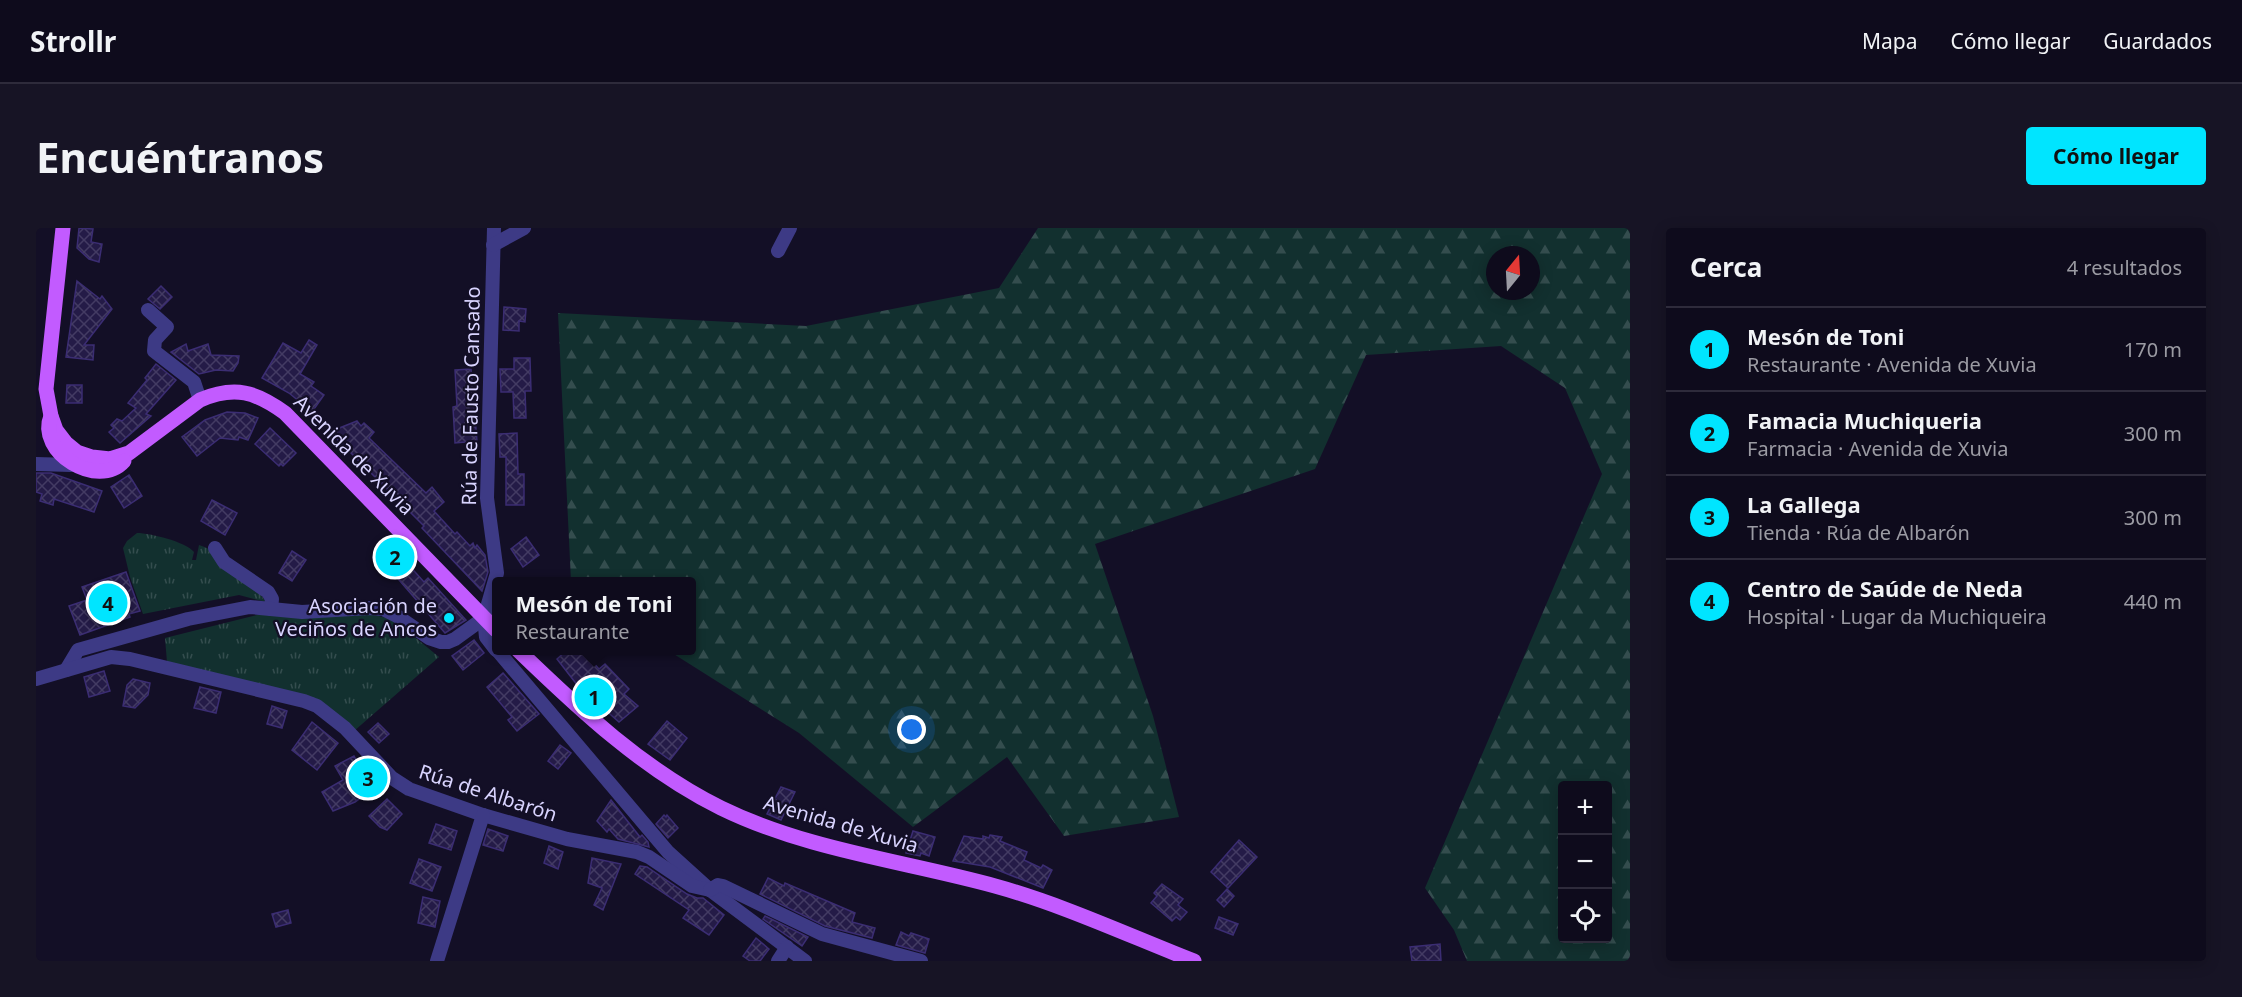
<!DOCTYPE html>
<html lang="es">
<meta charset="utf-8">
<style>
body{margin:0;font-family:"Noto Sans",sans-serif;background:#171425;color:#f1f3f6}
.controls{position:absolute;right:18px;bottom:18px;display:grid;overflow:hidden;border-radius:6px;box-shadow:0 3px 15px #0003}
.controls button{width:54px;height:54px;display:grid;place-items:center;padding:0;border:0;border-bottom:2px solid #2e2b3b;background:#0e0b1c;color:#f1f3f6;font:30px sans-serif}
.compass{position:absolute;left:1450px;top:18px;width:54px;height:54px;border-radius:50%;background:#0e0b1c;box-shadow:0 3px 15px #0003;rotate:18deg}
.you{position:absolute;left:876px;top:502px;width:21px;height:21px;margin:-15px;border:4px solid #fff;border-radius:50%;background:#1a73e8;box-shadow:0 0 0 9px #1a73e833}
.badge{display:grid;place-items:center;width:39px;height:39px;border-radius:50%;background:#00e5ff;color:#111;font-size:20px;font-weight:700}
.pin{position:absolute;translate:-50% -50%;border:3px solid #fff;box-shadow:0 2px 6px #0006}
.popup{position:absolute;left:456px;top:349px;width:204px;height:78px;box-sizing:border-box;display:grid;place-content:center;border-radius:6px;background:#0e0b1c;filter:drop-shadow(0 2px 4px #0005);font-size:20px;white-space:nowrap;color:#9b9ba3}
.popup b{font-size:22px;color:#f1f3f6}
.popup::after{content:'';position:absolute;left:50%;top:100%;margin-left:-12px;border:12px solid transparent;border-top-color:#0e0b1c}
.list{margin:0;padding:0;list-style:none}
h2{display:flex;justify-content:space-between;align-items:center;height:78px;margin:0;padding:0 24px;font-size:26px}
h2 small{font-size:20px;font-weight:400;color:#9b9ba3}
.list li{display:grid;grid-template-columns:39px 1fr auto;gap:18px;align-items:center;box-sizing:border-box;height:84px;padding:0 24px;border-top:2px solid #2e2b3b}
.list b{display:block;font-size:22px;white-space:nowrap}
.list p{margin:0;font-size:20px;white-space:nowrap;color:#9b9ba3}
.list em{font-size:20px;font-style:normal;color:#9b9ba3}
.icon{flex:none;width:33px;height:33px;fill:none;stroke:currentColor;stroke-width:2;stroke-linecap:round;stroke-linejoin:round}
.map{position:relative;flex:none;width:1594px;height:733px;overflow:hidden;border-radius:6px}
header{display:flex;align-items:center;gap:36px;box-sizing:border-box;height:84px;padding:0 30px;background:#0e0b1c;border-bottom:2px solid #2e2b3b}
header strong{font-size:28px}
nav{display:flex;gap:33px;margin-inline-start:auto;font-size:21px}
.intro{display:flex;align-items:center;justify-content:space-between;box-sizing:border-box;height:144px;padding:0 36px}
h1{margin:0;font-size:42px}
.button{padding:15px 27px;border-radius:6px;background:#00e5ff;color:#111;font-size:21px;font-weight:700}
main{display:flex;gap:36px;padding:0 36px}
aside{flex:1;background:#0e0b1c;border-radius:6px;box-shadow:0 3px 15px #0003}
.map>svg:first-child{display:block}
</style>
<header>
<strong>Strollr</strong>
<nav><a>Mapa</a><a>Cómo llegar</a><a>Guardados</a></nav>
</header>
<div class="intro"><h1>Encuéntranos</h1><a class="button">Cómo llegar</a></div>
<main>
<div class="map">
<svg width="1594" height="733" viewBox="0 0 1594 733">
<defs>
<pattern id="forest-firs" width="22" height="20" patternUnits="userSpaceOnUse" patternTransform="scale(1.5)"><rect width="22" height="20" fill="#12302f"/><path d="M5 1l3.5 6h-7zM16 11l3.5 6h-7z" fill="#344d4e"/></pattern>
<pattern id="park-tufts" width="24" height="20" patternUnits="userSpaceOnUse" patternTransform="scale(1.5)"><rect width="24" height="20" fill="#12302f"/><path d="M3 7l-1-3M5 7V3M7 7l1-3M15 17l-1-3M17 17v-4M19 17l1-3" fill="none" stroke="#344d4e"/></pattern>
<pattern id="building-cross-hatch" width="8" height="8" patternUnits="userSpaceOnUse" patternTransform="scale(1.5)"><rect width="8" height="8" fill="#241b47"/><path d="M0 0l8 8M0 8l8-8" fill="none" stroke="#433b63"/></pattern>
</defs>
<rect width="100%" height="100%" fill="#130f26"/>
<!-- forest -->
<path fill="url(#forest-firs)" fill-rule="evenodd" d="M1002 0H1594V733H1431L1418 702 1389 660 1566 246 1529 160 1465 118 1330 127 1279 241 1059 316 1117 488 1143 589 1028 608 971 529 877 599 763 505 633 423 656 422V354L535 353 522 85 770 98 963 60ZM1459 27H1495V63H1459ZM1526 558H1572V710H1526Z"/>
<!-- park -->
<g fill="url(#park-tufts)">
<path d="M101 305C114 305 150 314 158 324L156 332H160L163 317C186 324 216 354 230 374L203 367 107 386 94 349 87 320 91 313Z"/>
<path d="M327 384 358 392 403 429 318 503 294 482 131 434 129 410 221 387Z"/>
</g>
<!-- building -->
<g fill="url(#building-cross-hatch)" stroke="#3b2d73" stroke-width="1.5">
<path d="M43 0 57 1 55 14 66 16 63 34 53 31 41 20Z"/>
<path d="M41 53 64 71 66 68 76 81 48 117H58L57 132 30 129Z"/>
<path d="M125 58 136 69 124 81 112 71Z"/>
<path d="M468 79 490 81 489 94 483 93V103L467 102Z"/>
<path d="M273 112 281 117 264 146 278 154 275 158 288 167 276 184 253 165 226 150 247 115 265 125Z"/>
<path d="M150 116 152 123 172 116 175 127 203 128 202 135 197 143 180 142 163 146 135 124Z"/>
<path d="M478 130H494L495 163H489L490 190H478L477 164H465L464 141H478Z"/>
<path d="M120 136 140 152 110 186 115 188 84 215 73 204 78 200 75 197 81 191 86 193 100 180 92 175 111 152 109 150Z"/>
<path d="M435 141 441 213 419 215 417 179 421 178 419 142Z"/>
<path d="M31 157H46V175H30Z"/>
<path d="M191 184 209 185 222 190 212 212 203 209 202 212 184 210 161 228 146 209 169 192Z"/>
<path d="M321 193 325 198 328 195 338 204 333 210 390 265 396 259 408 274 398 283 419 306 421 304 434 318 437 315 439 320 441 317 449 327 452 344 446 363 386 300 388 298 296 206 301 201Z"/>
<path d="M234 200 260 225 247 238 245 236 243 238 219 216Z"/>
<path d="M481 205 482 246H488V277H470V229H464L463 206Z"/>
<path d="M0 245H15L66 263 58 284 18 271 17 277 4 273 6 266 0 264Z"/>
<path d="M93 247 106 268 88 280 75 259Z"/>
<path d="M176 272 201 285 189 307 165 293Z"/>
<path d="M490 309 503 327 487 339 475 321Z"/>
<path d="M356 313 373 331 370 334 388 354 392 350 430 392 409 405 357 345 337 330Z"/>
<path d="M256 323 270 332 256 353 243 345Z"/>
<path d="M90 344 104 383 93 386 94 389 44 407 33 378 51 372 46 359Z"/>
<path d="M438 412 448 425 427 442 416 428Z"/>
<path d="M530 423H547L563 441 569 436 593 461 588 466 602 478 583 494 542 458 521 431Z"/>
<path d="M68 443 74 463 53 469 48 449Z"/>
<path d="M467 445 503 486 481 503 472 492 476 489 451 459Z"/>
<path d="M97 451 114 455 112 467 99 480 87 478 91 457Z"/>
<path d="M164 459 185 464 180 485 158 480Z"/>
<path d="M236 478 251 483 246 500 231 496Z"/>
<path d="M631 493 651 510 634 532 612 516Z"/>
<path d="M276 494 302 515 281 542 256 522Z"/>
<path d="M342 495 353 506 343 515 332 504Z"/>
<path d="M524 517 535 525 522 541 512 533Z"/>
<path d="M318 528 326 542 324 543 338 560 319 574 297 583 286 564 307 552 299 538Z"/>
<path d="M745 559 759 564 745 592 731 586Z"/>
<path d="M351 571 366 586 351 602 344 599 333 588Z"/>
<path d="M575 572 604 609 606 607 612 614 613 619 582 611 573 601 571 604 561 593Z"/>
<path d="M628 587 630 589 631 587 642 600 632 610 620 596Z"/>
<path d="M400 596 421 603 415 622 393 615Z"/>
<path d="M452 601 472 608 467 623 447 617Z"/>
<path d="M877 603 899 609 893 628 885 625 884 628 870 625Z"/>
<path d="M954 607 966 609 964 613 991 624 988 632 1005 640 1007 637 1016 642 1007 660 954 639 917 633 928 608 947 611V608L953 610Z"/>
<path d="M1203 612 1221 629 1192 660 1175 644Z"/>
<path d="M513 618 527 624 522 641 508 635Z"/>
<path d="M556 630 585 636 567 682 558 677 566 660 552 655Z"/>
<path d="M383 631 405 639 396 663 374 655Z"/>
<path d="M604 638 611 639 651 666 661 670H667L688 687 673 707 647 690 653 682 599 646Z"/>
<path d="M732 650 748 658 749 655 819 685 816 694 839 700 836 710 789 698 724 666Z"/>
<path d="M1126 656 1147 671 1142 677 1151 684 1144 692 1140 689 1136 693 1115 675 1121 668 1118 665Z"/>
<path d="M1191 661 1198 668 1188 679 1181 672Z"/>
<path d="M387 669 404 673 399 699 382 695Z"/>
<path d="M252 682 255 695 240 699 236 686Z"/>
<path d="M729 688 772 709 766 718 727 691Z"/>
<path d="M1183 689 1202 696 1197 707 1179 700Z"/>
<path d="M865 704 873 708 875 705 893 711 889 725 860 717Z"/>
<path d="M720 710 733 721 724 733H714L707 728Z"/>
<path d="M1404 716 1405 733H1376L1374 719Z"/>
</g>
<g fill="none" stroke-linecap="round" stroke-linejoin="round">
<!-- minor -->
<g stroke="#3d3a85" stroke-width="14">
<path d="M458 0 451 270 461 345 448 390 450 409 460 422"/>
<path d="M457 17 488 0"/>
<path d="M742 23 754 0"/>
<path d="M112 82 131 99 119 112 118 123 158 154 164 172"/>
<path d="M0 236 35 237 42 233"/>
<path d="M179 320 188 334 232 364 236 371 235 381"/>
<path d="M461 422 632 624 674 662 769 733"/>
<path d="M30 442 42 422 152 391 214 379 266 384 333 380 347 381 361 388 393 410 405 414H412L419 411 448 390"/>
<path d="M0 451 75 429 94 431 268 473 281 478 309 500 356 550 373 561 447 587 531 611 601 624 613 629 656 658 674 662"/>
<path d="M674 662 682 657 687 658 786 706 885 733"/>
<path d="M401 733 447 587"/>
<path d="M742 733 751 719"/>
</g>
<!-- major -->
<g stroke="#c25bff" stroke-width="15">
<path d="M27 0 10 161 15 188 20 202 30 215 41 224 56 229 74 231 93 225 164 172C199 157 220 164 249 185L460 402"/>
<path d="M15 188C0 224 62 262 88 233"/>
<path d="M482 422C544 482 608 542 685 580 771 622 868 633 959 658 1025 676 1094 708 1158 733"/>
</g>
</g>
<!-- markers -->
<circle fill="#00e5ff" stroke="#130f26" stroke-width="2" cx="413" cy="390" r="6"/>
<g text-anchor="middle" stroke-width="4.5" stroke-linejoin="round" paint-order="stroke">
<!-- street labels -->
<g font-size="20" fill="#d9d4ff" stroke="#130f26">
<text transform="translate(435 168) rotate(-89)" y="7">Rúa de Fausto Cansado</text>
<text transform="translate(318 227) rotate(45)" y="7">Avenida de Xuvia</text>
<text transform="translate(452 565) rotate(18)" y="7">Rúa de Albarón</text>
<text transform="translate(805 596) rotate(16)" y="7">Avenida de Xuvia</text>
</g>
<!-- poi labels -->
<g font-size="20" fill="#d9d4ff" stroke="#130f26" text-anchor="end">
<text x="401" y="385">Asociación de<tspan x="401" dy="23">Veciños de Ancos</tspan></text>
</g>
</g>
</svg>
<div class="controls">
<button>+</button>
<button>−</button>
<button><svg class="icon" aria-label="locate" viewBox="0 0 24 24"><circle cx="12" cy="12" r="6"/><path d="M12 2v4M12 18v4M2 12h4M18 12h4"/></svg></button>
</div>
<svg class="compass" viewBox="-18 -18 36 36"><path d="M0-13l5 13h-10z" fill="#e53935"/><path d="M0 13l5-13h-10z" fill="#9b9ba3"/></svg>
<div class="you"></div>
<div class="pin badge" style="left:558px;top:469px">1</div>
<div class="popup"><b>Mesón de Toni</b>Restaurante</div>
<div class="pin badge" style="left:359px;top:329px">2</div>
<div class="pin badge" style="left:332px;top:550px">3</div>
<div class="pin badge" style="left:72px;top:375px">4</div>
</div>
<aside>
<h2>Cerca<small>4 resultados</small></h2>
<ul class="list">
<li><span class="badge">1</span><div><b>Mesón de Toni</b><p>Restaurante · Avenida de Xuvia</p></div><em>170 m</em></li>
<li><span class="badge">2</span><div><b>Famacia Muchiqueria</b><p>Farmacia · Avenida de Xuvia</p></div><em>300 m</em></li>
<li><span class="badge">3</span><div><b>La Gallega</b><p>Tienda · Rúa de Albarón</p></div><em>300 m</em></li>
<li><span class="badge">4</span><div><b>Centro de Saúde de Neda</b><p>Hospital · Lugar da Muchiqueira</p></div><em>440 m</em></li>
</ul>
</aside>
</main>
